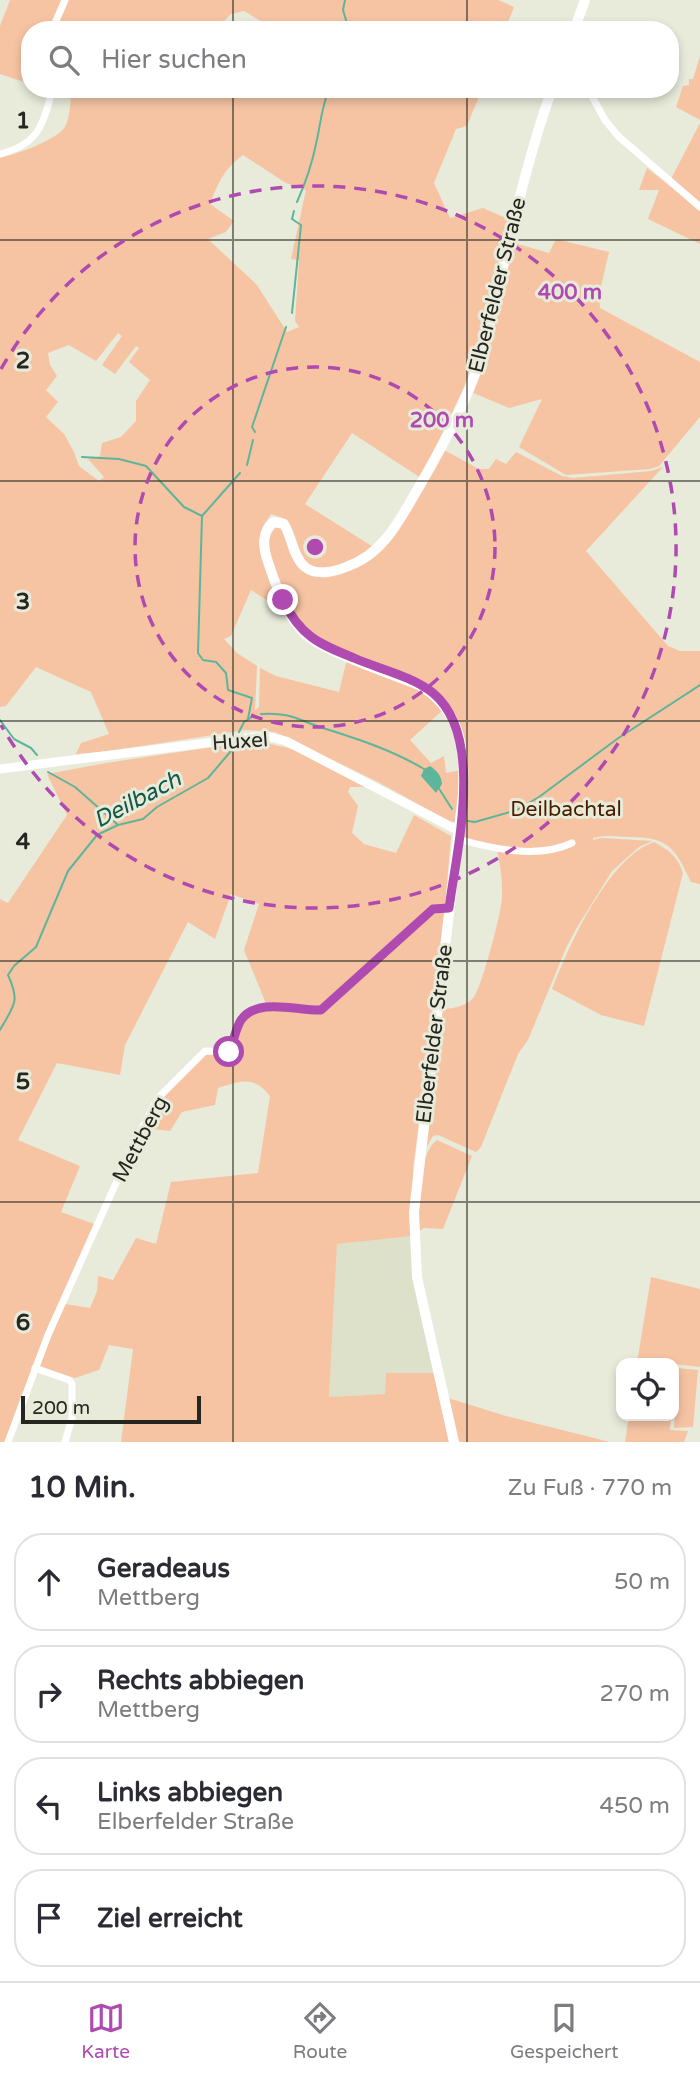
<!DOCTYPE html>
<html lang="de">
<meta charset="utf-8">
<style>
body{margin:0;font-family:"Varela Round",sans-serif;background:#f2f2f3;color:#2b2b33}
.controls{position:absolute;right:21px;bottom:21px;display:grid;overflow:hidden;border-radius:14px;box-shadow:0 4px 10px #0003}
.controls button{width:63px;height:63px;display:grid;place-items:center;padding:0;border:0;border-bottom:2px solid #e1e1e2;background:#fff;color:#2b2b33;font:35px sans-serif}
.scale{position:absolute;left:21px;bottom:18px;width:180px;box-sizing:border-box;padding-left:7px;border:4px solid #252620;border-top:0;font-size:19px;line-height:24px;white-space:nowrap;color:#252620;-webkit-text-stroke:5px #e8eada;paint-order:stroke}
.stop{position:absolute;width:21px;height:21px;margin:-16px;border:5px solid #ae4ab0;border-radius:50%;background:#fff}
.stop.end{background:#ae4ab0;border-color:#fff;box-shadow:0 2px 7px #0008}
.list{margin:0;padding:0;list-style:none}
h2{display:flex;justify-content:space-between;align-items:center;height:91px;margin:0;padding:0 28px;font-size:30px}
h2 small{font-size:23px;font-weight:400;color:#7c7c81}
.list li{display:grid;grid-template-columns:46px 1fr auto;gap:21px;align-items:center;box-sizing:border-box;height:98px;margin:0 14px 14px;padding:0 14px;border:2px solid #e1e1e2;border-radius:28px}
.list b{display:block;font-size:26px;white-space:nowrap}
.list p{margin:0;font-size:23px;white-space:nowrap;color:#7c7c81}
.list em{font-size:23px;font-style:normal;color:#7c7c81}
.icon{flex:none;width:38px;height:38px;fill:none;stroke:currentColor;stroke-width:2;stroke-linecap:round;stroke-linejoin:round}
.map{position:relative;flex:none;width:700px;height:1442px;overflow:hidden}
.search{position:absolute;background:#fff;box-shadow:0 4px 10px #0003;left:21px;right:21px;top:21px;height:77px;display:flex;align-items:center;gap:18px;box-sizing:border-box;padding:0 24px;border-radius:28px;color:#7c7c81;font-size:26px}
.sheet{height:539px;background:#fff}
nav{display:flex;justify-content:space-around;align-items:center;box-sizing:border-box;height:98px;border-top:2px solid #e1e1e2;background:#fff;font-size:19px;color:#7c7c81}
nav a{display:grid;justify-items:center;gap:4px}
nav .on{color:#ae4ab0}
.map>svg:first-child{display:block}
</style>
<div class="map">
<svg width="700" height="1442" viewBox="0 0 700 1442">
<rect width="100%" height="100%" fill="#e8eada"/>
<!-- built -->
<path fill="#dde1c9" d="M412 1236 434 1373H387L386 1394 329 1397 337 1243Z"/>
<!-- green -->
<g fill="#f6c4a3" fill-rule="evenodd">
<path d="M10 0H498L514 7 505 30H267L269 26 244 11 231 14 215 30H30V84L0 74V26Z"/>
<path d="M700 56V120L676 107 683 86 689 85V79H693Z"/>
<path d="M44 89H152L159 97H173L200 89H482L467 126 456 129 434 183 450 218 483 208 508 219 495 282 465 385 421 478 352 433 305 504 375 548C353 561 331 575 306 564L287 523 283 518 271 514 263 526 260 540 279 600 278 607 251 590 231 636 224 639 237 653 257 666 255 710 259 707 260 668 276 676 339 692 347 659 428 692 444 709 410 740 431 763 444 756 446 773 461 770 455 822 449 821 378 782 275 732 246 730 109 751 76 754 81 743 109 734 91 692 36 667 6 706 0 707V157C14 156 58 139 65 127 69 120 70 107 71 99ZM243 155 286 183 306 190 291 259 299 260 295 321 299 327 287 332 257 285 208 239 226 232 234 221 210 204C218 183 224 169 243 155ZM118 333 122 336 102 365 115 374 136 346 139 348 129 362 150 380 136 401V421L121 437 102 443 100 456 88 459 104 477 99 481 79 466 74 452 64 434 46 417 58 402 46 390 57 376 50 365 48 353 69 345 96 361Z"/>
<path d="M700 123V204L671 179Z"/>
<path d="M647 168 700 210V244L648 219 659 190H639Z"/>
<path d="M556 239 609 252 599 295 600 308 700 362V417L659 466 650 469 566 475 519 447 542 399 509 408 471 392 511 242 549 253Z"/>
<path d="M444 450 479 469H489L496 459 506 464 516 452 562 476 573 478 651 471 663 467 586 551 668 646 680 651H700V884L691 882C674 846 668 837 627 837 616 836 605 835 593 838V840L602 838 652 841 639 847 612 871 576 929 566 948 528 1040 518 1054 481 1147 476 1152 438 1135 433 1136 425 1150 440 1010C452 1008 466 1007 474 997 482 986 502 911 502 897 503 881 500 865 497 849L468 844 462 836 456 718 438 692 422 682 317 639 303 626 287 602 267 548 268 538 276 526 281 527 307 572 363 564Z"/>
<path d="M239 743H266L297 750 366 787H350L348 792 358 806 352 833 364 844 396 853 414 815 451 836 445 907H441L325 1007 267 1006 244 950 259 904 231 894 215 939 188 922 125 1045 120 1075 57 1063 18 1140 80 1166 61 1212 94 1224 6 1442H0V899L8 903 67 815 47 774 106 763Z"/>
<path d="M654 842C669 850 678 857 683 873L644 1026 601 1015 552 989C569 945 608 858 654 842Z"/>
<path d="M446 910 413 1169 412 1236 337 1244 329 1397 385 1394 386 1373H434L449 1442H121L133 1349 109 1345 99 1370 75 1378 37 1370 65 1304 90 1308 97 1291 98 1276 113 1280 136 1238 156 1244 171 1182 258 1173 270 1096C253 1075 241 1081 218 1088L215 1105 182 1112 170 1131 145 1128 161 1098 207 1053 225 1055 245 1018 266 1009 321 1012 433 911Z"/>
<path d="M437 1140 472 1156 443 1229 424 1228 418 1232C418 1208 417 1155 437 1140Z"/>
<path d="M651 1277 700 1289V1367L675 1364 674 1379V1363H637Z"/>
<path d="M678 1368 698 1370 693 1427 674 1428Z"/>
<path d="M448 1398 506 1416 610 1442H458Z"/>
<path d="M629 1416H671L670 1430 688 1431 684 1442H625Z"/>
</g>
<!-- water -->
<path fill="#5db59b" d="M430 766C437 771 441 775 442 784L436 793 421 776 424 769Z"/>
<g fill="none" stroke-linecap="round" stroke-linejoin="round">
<!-- stream -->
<g stroke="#5db59b" stroke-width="2">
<path d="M342 30 346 20 343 10 345 0"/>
<path d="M297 202C305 184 312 164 316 144 320 128 321 111 327 95L339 89"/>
<path d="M292 313 301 225 292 219 294 211"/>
<path d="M255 432 252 427 286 327"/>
<path d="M82 457 119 459 146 466 184 507 202 516"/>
<path d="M247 465 253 440"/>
<path d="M240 473 202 516 198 653 203 660 216 662 226 673 228 690 252 698 248 719"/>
<path d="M261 714C290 712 298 720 323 728 358 739 392 750 424 769"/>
<path d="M0 720 14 739 31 748 37 755"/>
<path d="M239 732 244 722 252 717"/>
<path d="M48 772 75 787 117 824"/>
<path d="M438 787 452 809"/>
<path d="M468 821 475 822 517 810 539 797 617 739 700 685"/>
<path d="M0 1030C13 1006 21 1003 8 975L14 966 36 947 68 871 97 835 118 825 143 819 157 807 208 778 231 751 233 745"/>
</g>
<!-- minor -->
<g stroke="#fff" stroke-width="7">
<path d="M52 30 65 0"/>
<path d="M30 76 28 81 30 86"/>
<path d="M588 89 605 120 618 136 700 207"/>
<path d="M0 154C36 145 42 128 51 95L35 89"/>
<path d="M458 839C493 849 538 859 572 843"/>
<path d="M35 1368 69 1380 72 1384V1418L65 1442"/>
<path d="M8 1442 48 1335 133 1145 157 1099 205 1051 229 1052C234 1042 235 1030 241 1021 257 997 298 1011 321 1010L433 909 449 908"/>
</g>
<!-- tertiary -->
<path stroke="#fff" stroke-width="9" d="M0 769 254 737H270L286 741 459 831"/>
<!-- secondary -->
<g stroke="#fff" stroke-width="10">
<path d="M574 30 585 0"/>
<path d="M454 1442 417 1277 414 1212 463 794C465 748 461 710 419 685 391 674 325 652 305 634 286 615 276 586 268 562 263 547 261 532 274 522L284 524C292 537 293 557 305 567 316 576 334 572 346 567 382 555 398 523 416 492 436 458 455 423 470 387 487 347 495 301 505 259 518 201 532 145 552 89"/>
</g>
</g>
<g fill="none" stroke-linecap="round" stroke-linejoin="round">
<!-- route -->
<path stroke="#ae4ab0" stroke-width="9" d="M229 1052C234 1041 235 1030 241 1020 257 997 298 1011 321 1010L433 909 449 908C457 849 485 736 433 693 412 676 379 669 354 658 319 644 300 636 283 600"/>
</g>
<!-- grid -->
<path fill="none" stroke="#252620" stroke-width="2" stroke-opacity="0.55" d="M233 0V30M467 0V30M233 89V1442M467 89V1442M0 240H700M0 481H700M0 721H700M0 961H700M0 1202H700"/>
<!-- distance rings -->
<g fill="none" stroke="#ae4ab0" stroke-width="3.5" stroke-dasharray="12 9">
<circle cx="315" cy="547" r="180"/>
<path d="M1 369A361 361 0 1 1 1 725"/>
</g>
<g text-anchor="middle" stroke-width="6" stroke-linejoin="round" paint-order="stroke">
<!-- street labels -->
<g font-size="21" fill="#252620" stroke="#e8eada">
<text transform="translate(497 285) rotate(-76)" y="7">Elberfelder Straße</text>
<text transform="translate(240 741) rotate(-4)" y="7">Huxel</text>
<text transform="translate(434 1034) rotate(-83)" y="7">Elberfelder Straße</text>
<text transform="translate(140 1139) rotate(-62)" y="7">Mettberg</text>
</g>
<!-- park labels -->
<g font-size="21" fill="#471f00" stroke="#e8eada">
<text x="566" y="816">Deilbachtal</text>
</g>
<!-- water labels -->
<g font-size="23" font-style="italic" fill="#0f5947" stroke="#e8eada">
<text transform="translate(137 799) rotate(-28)" y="8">Deilbach</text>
</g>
</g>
<g font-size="23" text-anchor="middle" font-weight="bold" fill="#252620" stroke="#e8eada" stroke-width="6" stroke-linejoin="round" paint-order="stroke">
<text x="23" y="128">1</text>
<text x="23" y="368">2</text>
<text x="23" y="609">3</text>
<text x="23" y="849">4</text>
<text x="23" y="1089">5</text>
<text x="23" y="1330">6</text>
</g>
<circle cx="315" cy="547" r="10" fill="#ae4ab0" stroke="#e8eada" stroke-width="3.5"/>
<g font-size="21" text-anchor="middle" font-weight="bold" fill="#ae4ab0" stroke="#e8eada" stroke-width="6" stroke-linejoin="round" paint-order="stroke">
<text x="570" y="299">400 m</text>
<text x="442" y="427">200 m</text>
</g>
</svg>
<div class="controls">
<button><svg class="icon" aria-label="locate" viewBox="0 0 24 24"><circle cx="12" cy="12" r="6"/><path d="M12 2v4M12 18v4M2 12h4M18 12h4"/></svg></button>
</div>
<div class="scale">200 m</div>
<div class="stop" style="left:229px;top:1052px"></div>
<div class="stop end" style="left:283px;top:600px"></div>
<div class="search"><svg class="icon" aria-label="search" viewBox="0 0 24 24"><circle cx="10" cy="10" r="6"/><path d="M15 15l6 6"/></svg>Hier suchen</div>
</div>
<section class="sheet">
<h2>10 Min.<small>Zu Fuß · 770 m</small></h2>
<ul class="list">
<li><svg class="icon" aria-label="ahead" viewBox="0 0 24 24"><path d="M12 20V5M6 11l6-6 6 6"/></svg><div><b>Geradeaus</b><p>Mettberg</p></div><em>50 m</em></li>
<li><svg class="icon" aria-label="right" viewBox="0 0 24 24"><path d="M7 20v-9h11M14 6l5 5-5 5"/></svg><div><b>Rechts abbiegen</b><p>Mettberg</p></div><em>270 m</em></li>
<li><svg class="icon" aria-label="left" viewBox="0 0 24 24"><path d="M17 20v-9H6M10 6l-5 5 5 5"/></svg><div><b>Links abbiegen</b><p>Elberfelder Straße</p></div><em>450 m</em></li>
<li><svg class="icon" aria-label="arrive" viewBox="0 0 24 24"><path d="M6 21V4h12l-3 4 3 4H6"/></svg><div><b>Ziel erreicht</b></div></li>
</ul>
</section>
<nav>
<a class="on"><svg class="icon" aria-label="map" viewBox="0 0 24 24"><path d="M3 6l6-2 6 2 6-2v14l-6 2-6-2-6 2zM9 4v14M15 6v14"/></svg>Karte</a>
<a><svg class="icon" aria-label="directions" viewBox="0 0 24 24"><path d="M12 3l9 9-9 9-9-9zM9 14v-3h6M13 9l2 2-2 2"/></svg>Route</a>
<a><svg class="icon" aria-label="saved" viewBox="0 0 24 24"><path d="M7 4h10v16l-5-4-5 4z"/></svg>Gespeichert</a>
</nav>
